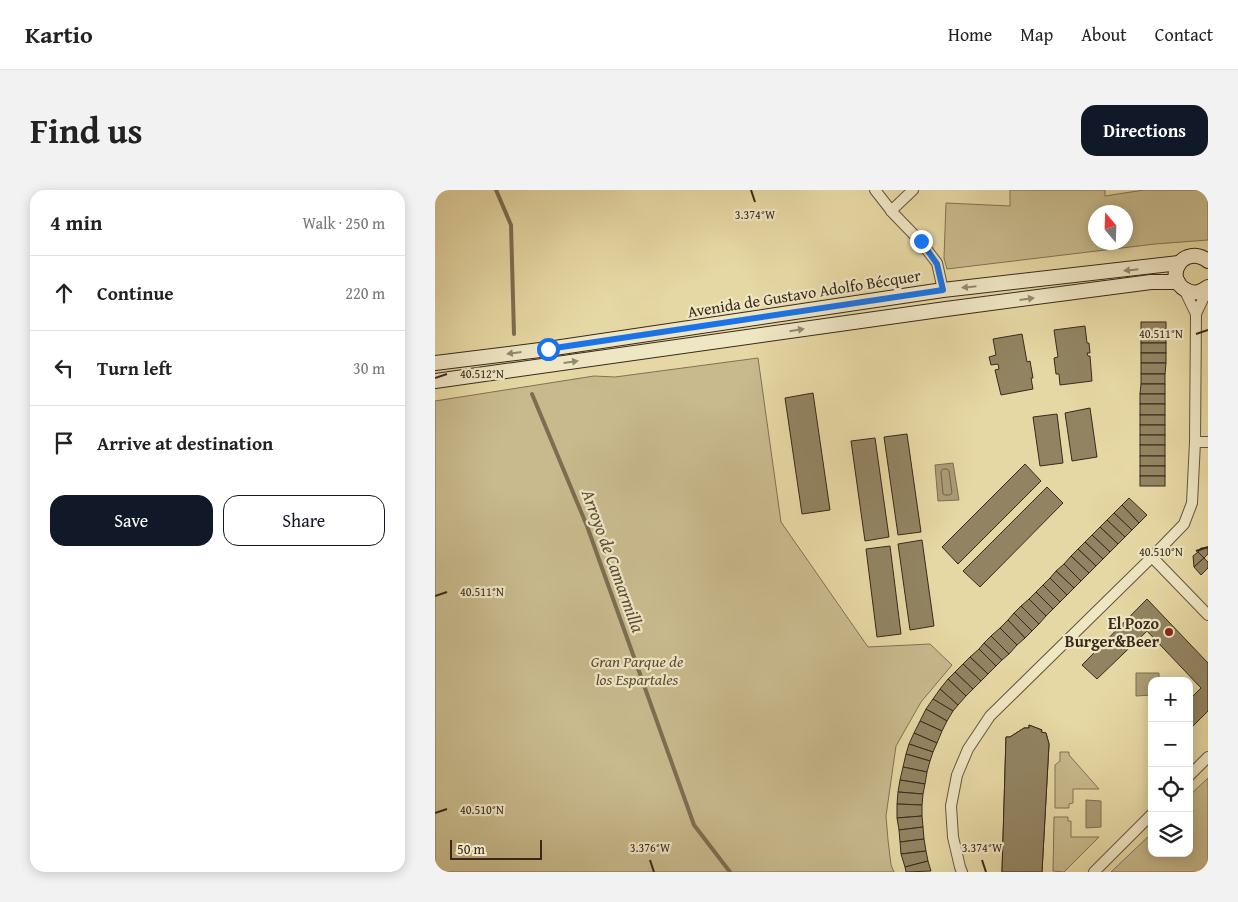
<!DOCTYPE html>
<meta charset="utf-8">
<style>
body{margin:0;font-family:"Gentium Book Plus",serif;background:#f2f2f2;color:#222}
.controls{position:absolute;right:15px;bottom:15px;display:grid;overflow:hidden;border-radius:10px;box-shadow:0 2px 12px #0003}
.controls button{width:45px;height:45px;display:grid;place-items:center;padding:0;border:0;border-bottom:1px solid #e0e0e0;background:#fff;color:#222;font:25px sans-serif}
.compass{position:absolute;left:653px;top:15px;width:45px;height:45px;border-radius:50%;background:#fff;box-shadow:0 2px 12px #0003;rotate:341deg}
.scale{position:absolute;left:15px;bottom:12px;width:92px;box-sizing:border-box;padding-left:5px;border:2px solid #38291b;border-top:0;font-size:14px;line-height:18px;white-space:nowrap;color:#38291b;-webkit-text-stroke:4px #efe6c4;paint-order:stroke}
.stop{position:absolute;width:15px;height:15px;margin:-11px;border:4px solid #1a73e8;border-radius:50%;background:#fff}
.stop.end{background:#1a73e8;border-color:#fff;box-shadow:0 1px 5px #0008}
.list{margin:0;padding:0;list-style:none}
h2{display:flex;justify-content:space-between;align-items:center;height:65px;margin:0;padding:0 20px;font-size:21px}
h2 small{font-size:16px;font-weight:400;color:#767676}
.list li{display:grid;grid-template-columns:32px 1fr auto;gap:15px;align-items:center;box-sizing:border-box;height:75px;padding:0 20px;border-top:1px solid #e0e0e0}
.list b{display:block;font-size:19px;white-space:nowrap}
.list em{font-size:16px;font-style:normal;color:#767676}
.actions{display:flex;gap:10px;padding:15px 20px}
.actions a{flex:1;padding:11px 0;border:1px solid #111827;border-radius:15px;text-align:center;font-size:18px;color:#111827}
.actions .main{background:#111827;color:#fff}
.icon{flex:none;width:28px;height:28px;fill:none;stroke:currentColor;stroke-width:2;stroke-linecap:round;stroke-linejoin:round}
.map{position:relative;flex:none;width:773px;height:682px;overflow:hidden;border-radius:15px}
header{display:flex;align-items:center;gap:30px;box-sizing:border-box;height:70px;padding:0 25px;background:#fff;border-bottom:1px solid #e0e0e0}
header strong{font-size:24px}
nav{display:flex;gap:28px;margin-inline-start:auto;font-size:18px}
.intro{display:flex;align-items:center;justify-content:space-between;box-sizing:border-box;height:120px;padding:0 30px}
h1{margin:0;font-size:35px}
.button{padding:12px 22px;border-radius:15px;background:#111827;color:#fff;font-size:18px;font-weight:700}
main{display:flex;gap:30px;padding:0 30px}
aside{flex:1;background:#fff;border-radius:15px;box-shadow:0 2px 12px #0003}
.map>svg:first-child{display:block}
</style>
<header>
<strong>Kartio</strong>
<nav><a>Home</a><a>Map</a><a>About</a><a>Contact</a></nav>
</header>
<div class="intro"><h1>Find us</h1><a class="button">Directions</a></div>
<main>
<aside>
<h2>4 min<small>Walk · 250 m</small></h2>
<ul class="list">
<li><svg class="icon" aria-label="ahead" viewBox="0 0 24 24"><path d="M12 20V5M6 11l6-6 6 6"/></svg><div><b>Continue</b></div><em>220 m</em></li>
<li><svg class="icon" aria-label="left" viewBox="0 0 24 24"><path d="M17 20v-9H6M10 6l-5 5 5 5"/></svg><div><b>Turn left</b></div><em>30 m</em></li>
<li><svg class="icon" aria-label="arrive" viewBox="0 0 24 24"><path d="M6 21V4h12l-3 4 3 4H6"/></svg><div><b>Arrive at destination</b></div></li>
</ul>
<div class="actions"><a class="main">Save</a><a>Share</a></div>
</aside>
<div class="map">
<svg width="773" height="682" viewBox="0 0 773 682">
<rect width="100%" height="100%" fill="#e6d8a4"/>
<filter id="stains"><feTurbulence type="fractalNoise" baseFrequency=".004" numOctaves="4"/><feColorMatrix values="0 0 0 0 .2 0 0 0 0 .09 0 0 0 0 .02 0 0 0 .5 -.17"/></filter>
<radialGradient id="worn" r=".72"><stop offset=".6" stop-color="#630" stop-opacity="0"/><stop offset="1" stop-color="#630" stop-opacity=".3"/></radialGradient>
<!-- green -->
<g fill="#c8ba8d" stroke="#807254" fill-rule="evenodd">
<path d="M575 0H670V6L709 0H773V50L720 54 512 79 509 68 511 13 575 16ZM660 22H690V52H660Z"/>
<path d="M323 168 346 332 433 457 495 454 517 475 486 512 461 556 451 626 453 650 456 675 459 682H0V211L159 186 180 187Z"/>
<path d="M625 562H634V565L664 599H638V613L634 614V618H620V575L625 571Z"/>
<path d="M773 588V682H676L717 643V663H754V606Z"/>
<path d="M619 627H633V631H636V647H664L629 682 618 681Z"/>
</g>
<!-- water -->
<g fill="#ab9c75" stroke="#7d6e51">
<path d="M518 273 524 310 503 311 500 275Z"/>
<path d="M701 483H724V491H717V505L701 506Z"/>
<path d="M651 610 666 611V637L651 638Z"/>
</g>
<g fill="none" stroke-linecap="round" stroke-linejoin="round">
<!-- shore -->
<path stroke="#726248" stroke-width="1" d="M508 279H512L514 281 517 303 515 305H510L508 304 506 282Z"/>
<!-- stream -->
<g stroke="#7d6e51" stroke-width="4">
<path d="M61 0 76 35 79 144"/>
<path d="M97 204 152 336 259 635 295 682"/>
</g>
</g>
<!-- building -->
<g fill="#928462" stroke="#38291b" fill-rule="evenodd">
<rect x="706" y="132" width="25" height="11"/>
<path d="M650 136 652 153H654L655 163H652L653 166H655L657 191 625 195 624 184H621L619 168 623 167 619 140Z"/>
<rect x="706" y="143" width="25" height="10"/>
<path d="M587 144 592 172 595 171 598 188H596L598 199 566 205 560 180 564 179 563 174 556 175 554 167 561 165 558 149Z"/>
<rect x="706" y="153" width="25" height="10"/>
<rect x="706" y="163" width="25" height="10"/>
<path d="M706 173H731L730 184H706Z"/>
<rect x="706" y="184" width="24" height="10"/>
<path d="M706 194H730V204H705Z"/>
<path d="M378 203 395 320 367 324 350 208Z"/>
<rect x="705" y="204" width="25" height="10"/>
<rect x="705" y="214" width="25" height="11"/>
<path d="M655 218 662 267 637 271 630 223Z"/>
<path d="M622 224 628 273 605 276 598 227Z"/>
<rect x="705" y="225" width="25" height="10"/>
<rect x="705" y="235" width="25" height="10"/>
<path d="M472 244 486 342 463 345 449 247Z"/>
<rect x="705" y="245" width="25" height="10"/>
<path d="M440 248 454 347 430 351 416 251Z"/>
<rect x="705" y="255" width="25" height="11"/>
<rect x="705" y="266" width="25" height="10"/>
<path d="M590 274 606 291 523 374 507 357Z"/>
<rect x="705" y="276" width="25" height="10"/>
<rect x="705" y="286" width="25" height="10"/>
<path d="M612 297 628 313 545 397 528 381Z"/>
<path d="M694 308 712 325 704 333 687 315Z"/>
<path d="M687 315 704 333 697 340 679 323Z"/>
<path d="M679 323 697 340 690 347 672 330Z"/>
<path d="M672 330 690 347 683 354 665 337Z"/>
<path d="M665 337 683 354 675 362 657 345Z"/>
<path d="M657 345 675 362 668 369 650 352Z"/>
<path d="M487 350 499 436 475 440 463 354Z"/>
<path d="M650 352 668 369 661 376 643 359Z"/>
<path d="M455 356 466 444 442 447 431 359Z"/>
<path d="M766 358H773V364L769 368 763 362Z"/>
<path d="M643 359 661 376 654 383 636 366Z"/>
<path d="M763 362 769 368 759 377 758 366Z"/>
<path d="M636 366 654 383 646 391 629 374Z"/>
<path d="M769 368 773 372V378L766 385 759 377Z"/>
<path d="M629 374 646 391 639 398 621 381Z"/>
<path d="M621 381 639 398 632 405 615 388Z"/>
<path d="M615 388 632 405 625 412 608 395Z"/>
<path d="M608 395 625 412 618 419 601 402Z"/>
<path d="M601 402 618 419 611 426 594 409Z"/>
<path d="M594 409 611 426 604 434 586 416Z"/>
<path d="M712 409 773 473V521L754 540V510L766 498 712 441 662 489 647 475Z"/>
<path d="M586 416 604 434 597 441 579 423Z"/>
<path d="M579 423 597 441 590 448 573 430Z"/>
<path d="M573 430 590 448 582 455 565 438Z"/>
<path d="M565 438 582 455 574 464 556 446Z"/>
<path d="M556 446 574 464 567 470 549 453Z"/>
<path d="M549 453 567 470 561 476 544 459Z"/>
<path d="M544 459 561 476 553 484 535 467Z"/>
<path d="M535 467 553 484 546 491 528 474Z"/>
<path d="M528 474 546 491 538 499 520 482Z"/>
<path d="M520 482 538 499 531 506 513 489Z"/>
<path d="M513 489 531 506 523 515 505 499Z"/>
<path d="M505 499 523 515 518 521 498 509Z"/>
<path d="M498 509 518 521 512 531 491 519Z"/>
<path d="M491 519 512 531 507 541 485 531Z"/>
<path d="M485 531 507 541 502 553 479 543Z"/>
<path d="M594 535 607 540 606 542 611 543 614 554 607 682H567L571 547H575L589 538H594ZM583 568H597V586H582ZM582 607H596L595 625 581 624ZM580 645 595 646 594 664 580 663Z"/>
<path d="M594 535 607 540 606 542 611 543 614 554 607 682H567L571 547H575L589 538H594Z"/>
<path d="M479 543 502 553 498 562 474 554Z"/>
<path d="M474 554 498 562 495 571 471 564Z"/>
<path d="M471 564 495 571 492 582 468 577Z"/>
<path d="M468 577 492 582 490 594 465 590Z"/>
<path d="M465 590 490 594 488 604 463 602Z"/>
<path d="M463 602 488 604 487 615 462 614Z"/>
<path d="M462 614 487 615V626L462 628Z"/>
<path d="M487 626 488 637 464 640 462 628Z"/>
<path d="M488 637 489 649 465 652 464 640Z"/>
<path d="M489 649 491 661 466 664 465 652Z"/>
<path d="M491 661 493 671 470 677 466 664Z"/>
<path d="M493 671 496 681 471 682 470 677Z"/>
</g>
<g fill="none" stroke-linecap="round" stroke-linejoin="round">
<defs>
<g id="street">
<path d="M440 0 458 23 485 51 502 73 508 100"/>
<path d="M456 21 478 0"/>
<path d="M749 99 761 124"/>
<path d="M760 252H773"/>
<path d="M717 367 773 425"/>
<path d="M754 586 773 567"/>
<path d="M527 682 525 677 518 647 516 616 522 585 533 559 555 526 717 367 749 334 757 313 760 252 761 124 773 98"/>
<path d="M659 682 717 624"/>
</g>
<g id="secondary">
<path d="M773 71C749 53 727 87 751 100 759 105 766 102 773 97"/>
<path d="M0 173 113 159 508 100 744 73"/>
<path d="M0 191 511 119 716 92H743"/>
</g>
</defs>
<!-- street casing -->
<use href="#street" stroke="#64553d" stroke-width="12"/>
<!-- secondary casing -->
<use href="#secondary" stroke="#38291b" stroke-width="16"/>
<!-- street -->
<use href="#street" stroke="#efe6c4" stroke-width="10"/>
<!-- secondary -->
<use href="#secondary" stroke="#efe6c4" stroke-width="14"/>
</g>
<!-- one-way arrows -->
<defs><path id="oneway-solid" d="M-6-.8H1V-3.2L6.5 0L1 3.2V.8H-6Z" transform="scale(1.25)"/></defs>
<g fill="#948870">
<use href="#oneway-solid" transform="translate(696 80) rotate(174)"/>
<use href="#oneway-solid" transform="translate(534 97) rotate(174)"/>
<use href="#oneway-solid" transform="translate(592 109) rotate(-8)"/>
<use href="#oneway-solid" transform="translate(362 140) rotate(-9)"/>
<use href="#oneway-solid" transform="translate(79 163) rotate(173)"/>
<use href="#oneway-solid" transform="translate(136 172) rotate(-8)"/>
</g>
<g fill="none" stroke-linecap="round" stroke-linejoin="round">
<!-- route -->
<path stroke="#1a73e8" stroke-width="6" d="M113 159 508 100 502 74 486 51"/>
</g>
<!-- ticks -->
<path fill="none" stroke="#38291b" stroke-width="2" d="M316 0 320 12M761 144 773 140M0 188 12 184M761 361 773 357M0 406 12 402M0 623 12 619M215 670 219 682M547 670 551 682"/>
<!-- markers -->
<circle fill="#8f2418" stroke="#efe6c4" stroke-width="2" cx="734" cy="442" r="5"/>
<g text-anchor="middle" stroke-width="4.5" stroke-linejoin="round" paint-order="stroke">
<!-- street labels -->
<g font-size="16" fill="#38291b" stroke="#efe6c4">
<text transform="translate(369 103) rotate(-9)" y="6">Avenida de Gustavo Adolfo Bécquer</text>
</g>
<!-- poi labels -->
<g font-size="16" font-weight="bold" fill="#38291b" stroke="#efe6c4" text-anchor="end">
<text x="724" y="439">El Pozo<tspan x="724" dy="18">Burger&amp;Beer</tspan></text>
</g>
<!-- park labels -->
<g font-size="16" font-style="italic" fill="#5c4d38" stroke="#efe6c4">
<text x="202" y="477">Gran Parque de<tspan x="202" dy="18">los Espartales</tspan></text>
</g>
<!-- water labels -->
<g font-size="18" font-style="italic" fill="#5a4c36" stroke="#efe6c4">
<text transform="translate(178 371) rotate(70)" y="6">Arroyo de Camarmilla</text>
</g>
</g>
<g font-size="12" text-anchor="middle" fill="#38291b" stroke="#efe6c4" stroke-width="4.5" stroke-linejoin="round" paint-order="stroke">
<text x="320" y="29">3.374°W</text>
<text x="726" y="148">40.511°N</text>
<text x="47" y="188">40.512°N</text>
<text x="726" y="366">40.510°N</text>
<text x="47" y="406">40.511°N</text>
<text x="47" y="624">40.510°N</text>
<text x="215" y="662">3.376°W</text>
<text x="547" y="662">3.374°W</text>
</g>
<rect width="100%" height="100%" filter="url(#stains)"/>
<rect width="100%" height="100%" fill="url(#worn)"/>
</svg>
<div class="controls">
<button>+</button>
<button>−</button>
<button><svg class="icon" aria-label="locate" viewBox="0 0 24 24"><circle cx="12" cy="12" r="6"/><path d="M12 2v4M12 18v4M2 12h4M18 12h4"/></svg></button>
<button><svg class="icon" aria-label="layers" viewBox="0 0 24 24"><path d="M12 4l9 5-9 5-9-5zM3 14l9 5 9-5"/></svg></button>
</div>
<svg class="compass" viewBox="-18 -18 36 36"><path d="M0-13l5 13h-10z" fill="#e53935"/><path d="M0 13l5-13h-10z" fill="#767676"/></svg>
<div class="scale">50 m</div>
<div class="stop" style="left:113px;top:159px"></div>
<div class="stop end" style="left:486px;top:51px"></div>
</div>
</main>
